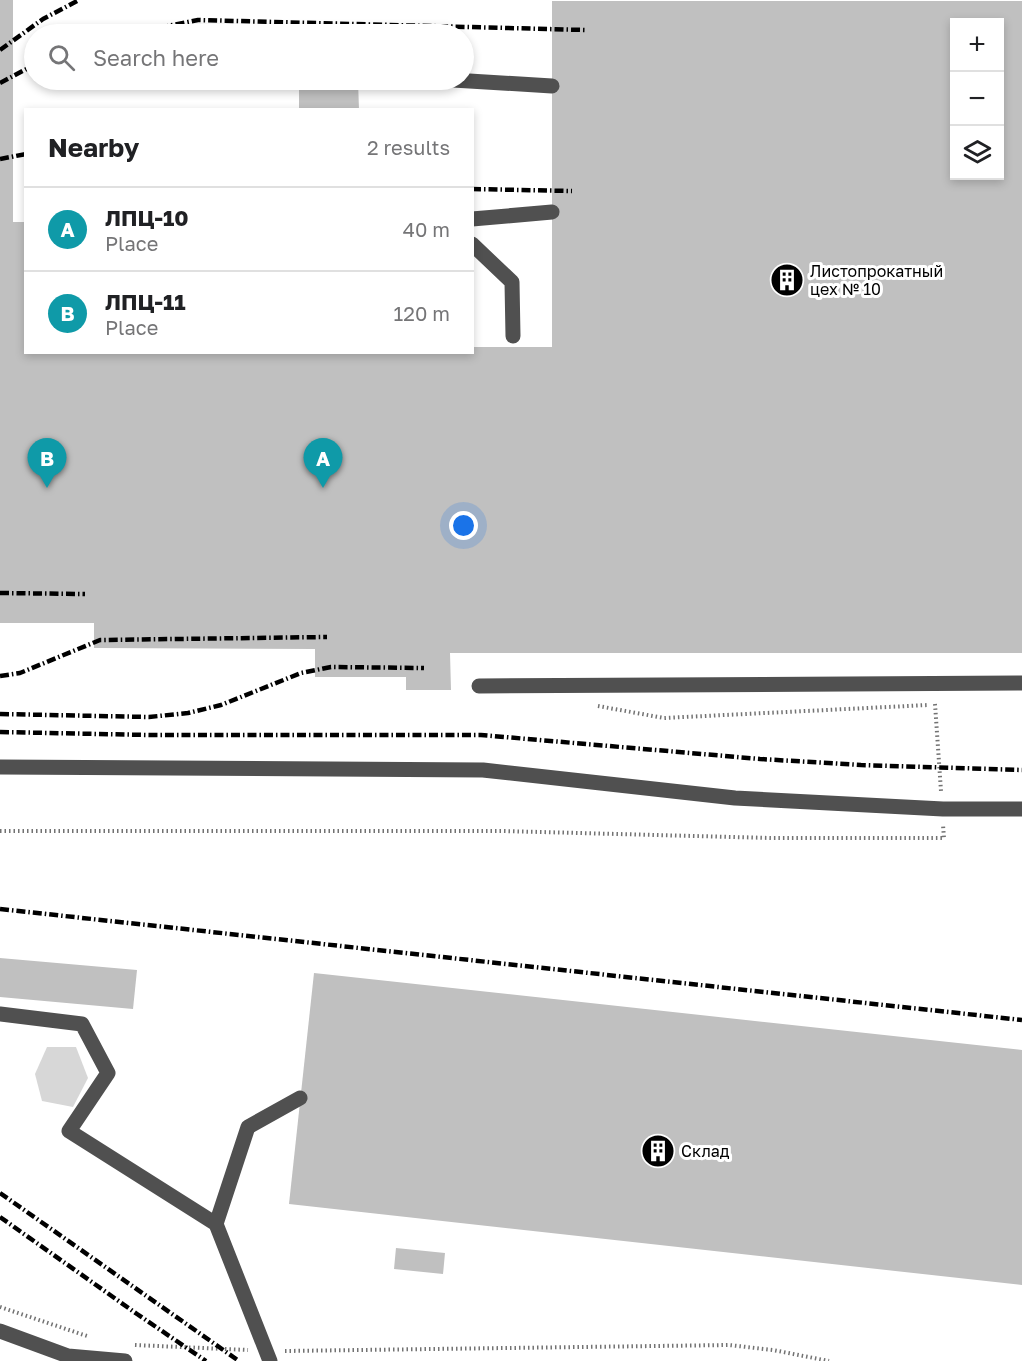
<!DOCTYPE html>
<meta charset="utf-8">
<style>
body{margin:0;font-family:"Golos Text",sans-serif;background:#f6f6f6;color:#202124}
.controls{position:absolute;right:18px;top:18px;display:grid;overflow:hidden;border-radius:0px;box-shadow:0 3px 9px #0003}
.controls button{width:54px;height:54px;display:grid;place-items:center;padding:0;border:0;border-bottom:2px solid #e0e0e0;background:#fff;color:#202124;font:30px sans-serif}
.you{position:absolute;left:464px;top:526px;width:21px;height:21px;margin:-15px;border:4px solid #fff;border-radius:50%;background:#1a73e8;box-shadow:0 0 0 9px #1a73e833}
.badge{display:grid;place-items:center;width:39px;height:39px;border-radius:50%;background:#db2777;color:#fff;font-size:20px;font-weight:700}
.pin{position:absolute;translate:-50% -50px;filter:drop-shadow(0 2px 3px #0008)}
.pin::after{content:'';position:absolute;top:32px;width:21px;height:18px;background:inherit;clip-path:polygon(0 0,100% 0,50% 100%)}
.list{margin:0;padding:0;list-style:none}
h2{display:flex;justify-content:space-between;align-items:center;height:78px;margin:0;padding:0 24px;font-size:26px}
h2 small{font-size:20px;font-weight:400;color:#757577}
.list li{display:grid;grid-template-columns:39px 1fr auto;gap:18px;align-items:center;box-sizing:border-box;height:84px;padding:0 24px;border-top:2px solid #e0e0e0}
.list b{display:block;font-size:22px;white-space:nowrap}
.list p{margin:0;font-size:20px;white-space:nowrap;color:#757577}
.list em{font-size:20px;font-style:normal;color:#757577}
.icon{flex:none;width:33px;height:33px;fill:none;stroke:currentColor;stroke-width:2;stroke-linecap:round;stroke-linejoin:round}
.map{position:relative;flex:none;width:1022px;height:1361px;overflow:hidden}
.search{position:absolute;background:#fff;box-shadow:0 3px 9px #0003;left:24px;top:24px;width:450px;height:66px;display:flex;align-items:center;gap:15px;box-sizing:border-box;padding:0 21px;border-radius:33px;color:#757577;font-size:22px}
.panel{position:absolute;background:#fff;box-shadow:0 3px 9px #0003;left:24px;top:108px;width:450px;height:246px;border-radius:0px}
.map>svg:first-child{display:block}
</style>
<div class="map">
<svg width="1022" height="1361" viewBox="0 0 1022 1361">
<rect width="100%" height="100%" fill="#fff"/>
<!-- green -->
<path fill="#d7d7d7" d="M47 1047H76L88 1078 73 1107 42 1101 35 1074Z"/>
<!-- building -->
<g fill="#c0c0c0" fill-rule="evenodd">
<path d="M0 0H13V222H26V352H472V347H552V1H1022V653H450L451 690H406V677H315V649L94 648V623H0ZM954 22H1000V176H954Z"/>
<path d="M320 80H358L359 110H299V89L320 88Z"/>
<path d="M0 958 137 970 133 1009 0 997Z"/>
<path d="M314 973 1022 1050V1285L289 1204Z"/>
<path d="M396 1248 445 1253 443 1274 394 1269Z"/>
</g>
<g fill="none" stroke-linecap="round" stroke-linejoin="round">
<!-- path -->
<g stroke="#727272" stroke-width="4" stroke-dasharray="1.5 3" stroke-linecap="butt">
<path d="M935 704 941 791"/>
<path d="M598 706 664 718 928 705"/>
<path d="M0 831H502L771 838H944L943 825"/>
<path d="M0 1307 87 1336"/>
<path d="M135 1345 248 1350"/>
<path d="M285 1351 729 1345 773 1350 829 1361"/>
</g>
<!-- minor -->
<g stroke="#505050" stroke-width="15">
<path d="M453 80 552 86"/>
<path d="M472 219 552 212"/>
<path d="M472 244 512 282 513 336"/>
<path d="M479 686 1022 683"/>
<path d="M0 767 483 770 735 798 943 809H1022"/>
<path d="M0 1014 82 1024 108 1073 69 1131 216 1224 270 1361"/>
<path d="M216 1224 248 1127 300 1098"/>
<path d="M0 1331 68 1356 125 1361"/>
</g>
<!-- rail -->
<g stroke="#000" stroke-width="4.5" stroke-dasharray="9 3 1.5 3" stroke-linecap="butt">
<path d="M127 34 198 20 585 30"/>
<path d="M0 50 43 19 79 0"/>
<path d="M0 83 34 65"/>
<path d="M0 159 26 154"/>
<path d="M472 189 572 191"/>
<path d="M0 593 85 594"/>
<path d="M0 676 20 673 100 640 327 637"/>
<path d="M0 714 149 717 188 713 221 705 301 673 331 667 424 668"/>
<path d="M0 732 149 735H481L760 759 861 765 1022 770"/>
<path d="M0 909 1022 1020"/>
<path d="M0 1193 239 1361"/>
<path d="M0 1217 137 1314 206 1361"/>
</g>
</g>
<!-- icons -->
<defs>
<symbol id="building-disc" viewBox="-11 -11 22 22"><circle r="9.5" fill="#000" stroke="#fff"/><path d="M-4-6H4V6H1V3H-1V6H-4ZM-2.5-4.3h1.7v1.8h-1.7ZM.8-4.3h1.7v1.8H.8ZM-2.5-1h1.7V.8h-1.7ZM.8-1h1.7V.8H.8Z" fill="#fff"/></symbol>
</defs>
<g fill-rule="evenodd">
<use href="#building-disc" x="768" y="261" width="38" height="38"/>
<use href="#building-disc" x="639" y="1132" width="38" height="38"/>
</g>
<g text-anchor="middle" stroke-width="6" stroke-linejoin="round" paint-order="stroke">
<!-- poi labels -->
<g font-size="16" fill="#000" stroke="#fff" text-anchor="start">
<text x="810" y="277">Листопрокатный<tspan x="810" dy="18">цех № 10</tspan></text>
<text x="681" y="1157">Склад</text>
</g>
</g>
</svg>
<div class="controls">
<button>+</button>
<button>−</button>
<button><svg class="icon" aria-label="layers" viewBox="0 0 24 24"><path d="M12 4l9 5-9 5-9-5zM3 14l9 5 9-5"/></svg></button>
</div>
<div class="you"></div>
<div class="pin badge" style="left:323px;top:488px;background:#0f9aa8">A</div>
<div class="pin badge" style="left:47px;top:488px;background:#0f9aa8">B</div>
<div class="search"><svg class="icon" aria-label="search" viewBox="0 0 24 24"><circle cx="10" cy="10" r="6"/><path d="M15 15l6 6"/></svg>Search here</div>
<section class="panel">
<h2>Nearby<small>2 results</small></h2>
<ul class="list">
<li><span class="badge" style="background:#0f9aa8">A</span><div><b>ЛПЦ-10</b><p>Place</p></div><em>40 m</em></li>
<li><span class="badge" style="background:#0f9aa8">B</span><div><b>ЛПЦ-11</b><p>Place</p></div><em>120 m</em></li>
</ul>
</section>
</div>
